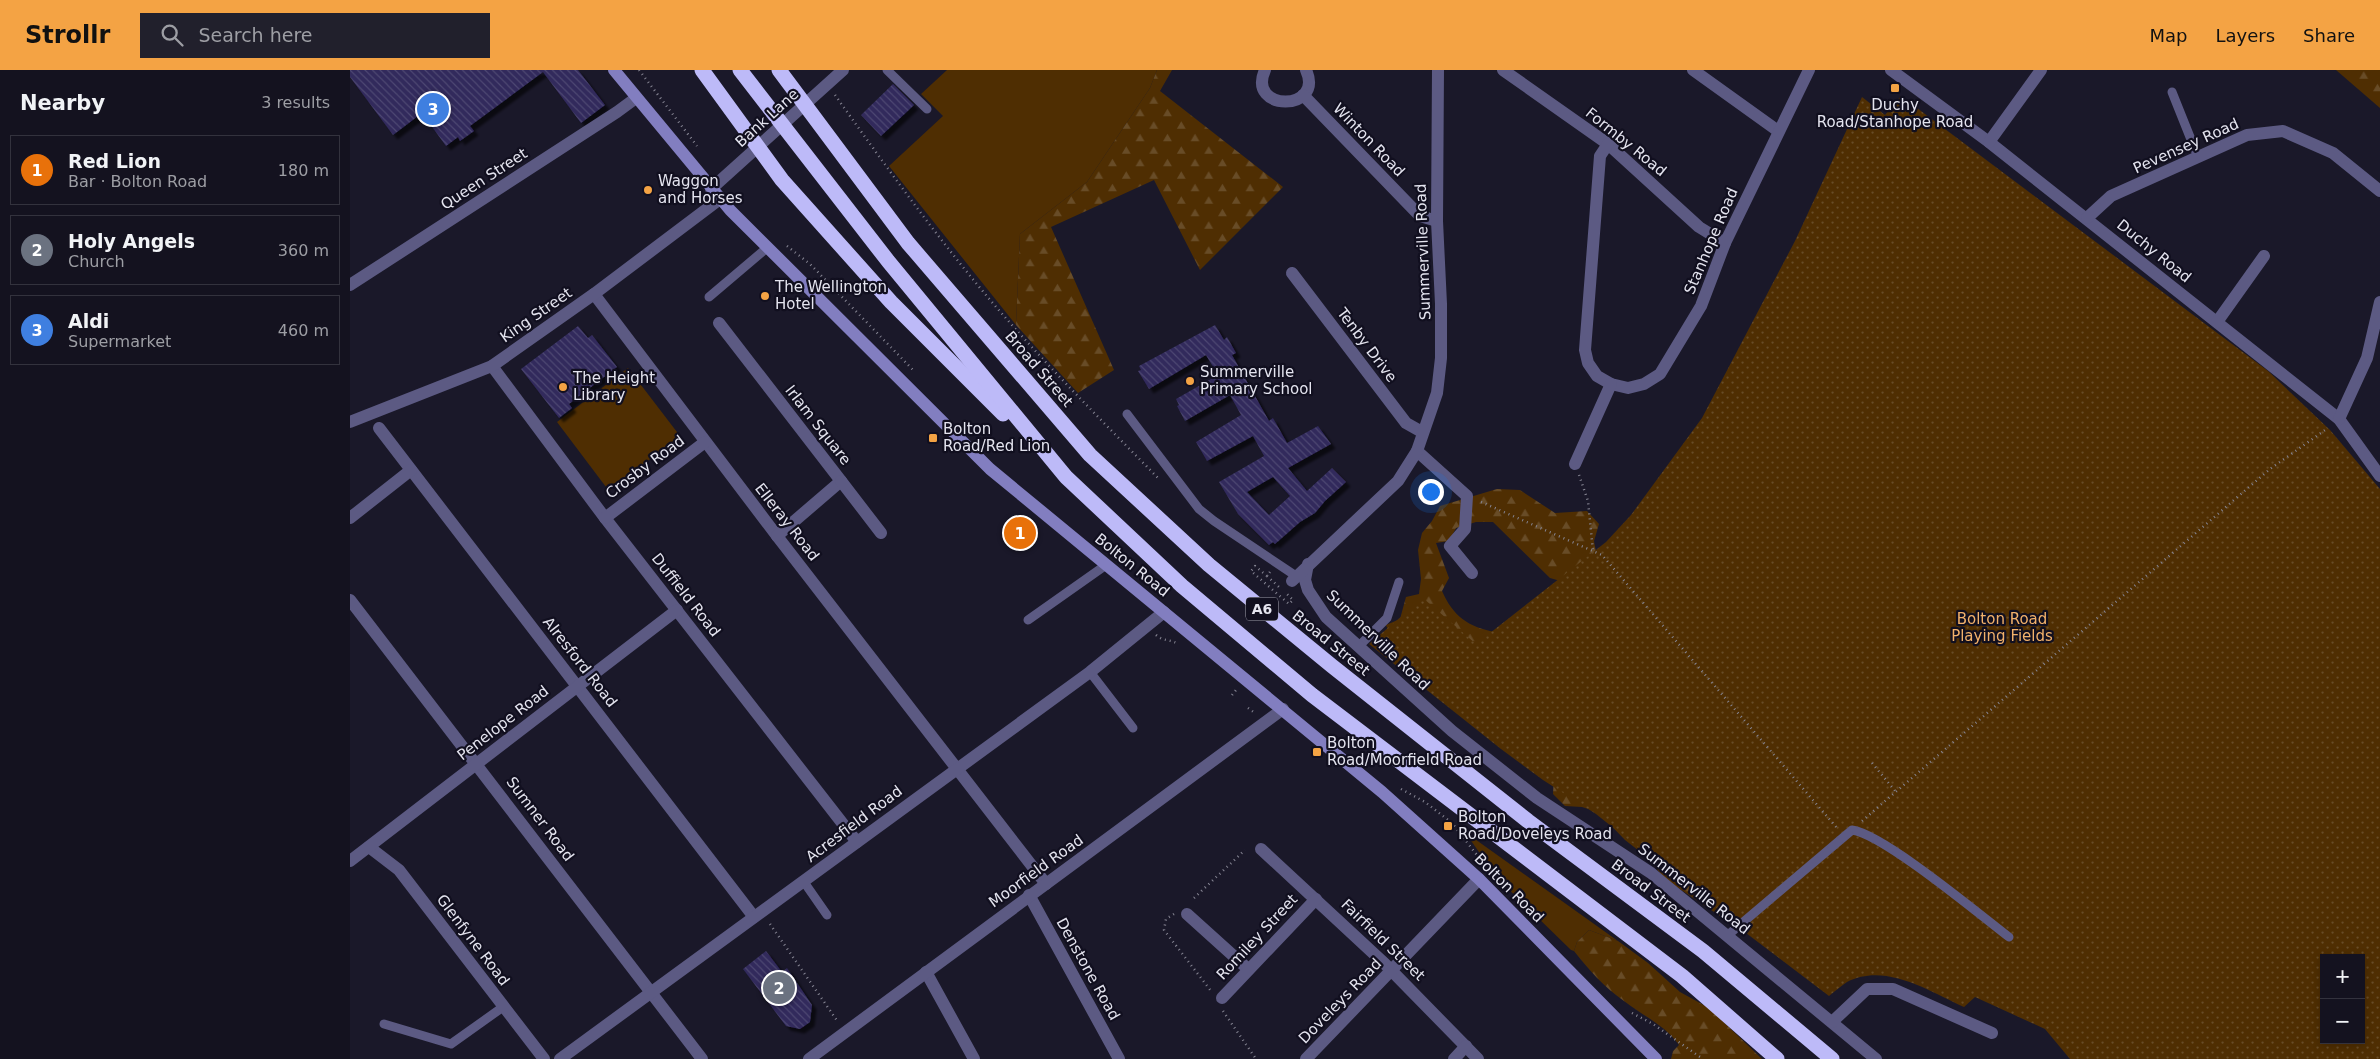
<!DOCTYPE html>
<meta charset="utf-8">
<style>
body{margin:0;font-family:"DejaVu Sans",sans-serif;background:#21202c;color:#f1f3f6}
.controls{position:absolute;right:15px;bottom:15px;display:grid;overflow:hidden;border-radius:0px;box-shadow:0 2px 8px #0003}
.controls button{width:45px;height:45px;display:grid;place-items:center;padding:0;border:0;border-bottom:1px solid #33323d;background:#14121f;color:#f1f3f6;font:25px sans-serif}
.you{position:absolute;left:1080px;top:421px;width:18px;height:18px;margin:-12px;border:4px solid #fff;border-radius:50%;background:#1a73e8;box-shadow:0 0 0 8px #1a73e833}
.badge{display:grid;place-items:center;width:32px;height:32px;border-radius:50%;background:#f4a344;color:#fff;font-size:16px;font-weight:700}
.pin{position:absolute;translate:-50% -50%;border:2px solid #fff;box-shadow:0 1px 5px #0006}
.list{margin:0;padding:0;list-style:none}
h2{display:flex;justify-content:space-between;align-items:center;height:65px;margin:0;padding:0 20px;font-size:21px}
h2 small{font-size:16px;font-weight:400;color:#9d9ea4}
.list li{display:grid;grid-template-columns:32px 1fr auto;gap:15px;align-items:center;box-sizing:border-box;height:70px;margin:0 10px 10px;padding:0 10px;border:1px solid #33323d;border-radius:0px}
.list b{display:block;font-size:19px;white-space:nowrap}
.list p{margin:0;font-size:16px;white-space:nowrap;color:#9d9ea4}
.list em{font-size:16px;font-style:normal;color:#9d9ea4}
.icon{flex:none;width:28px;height:28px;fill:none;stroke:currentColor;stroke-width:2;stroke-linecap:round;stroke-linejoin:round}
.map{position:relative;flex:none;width:2030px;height:989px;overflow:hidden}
header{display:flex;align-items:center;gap:30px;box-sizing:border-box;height:70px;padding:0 25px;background:#f4a344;color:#111}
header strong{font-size:24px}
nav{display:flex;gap:28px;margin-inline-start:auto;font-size:18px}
.search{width:350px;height:45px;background:#21202c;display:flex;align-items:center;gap:12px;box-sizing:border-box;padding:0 18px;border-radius:0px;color:#9d9ea4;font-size:19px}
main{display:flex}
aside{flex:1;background:#14121f}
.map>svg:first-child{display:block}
</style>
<header>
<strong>Strollr</strong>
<div class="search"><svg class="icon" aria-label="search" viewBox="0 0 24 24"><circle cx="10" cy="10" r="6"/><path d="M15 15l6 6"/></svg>Search here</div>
<nav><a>Map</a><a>Layers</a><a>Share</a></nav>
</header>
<main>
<aside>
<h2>Nearby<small>3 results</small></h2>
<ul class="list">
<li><span class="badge" style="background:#e8710a">1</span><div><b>Red Lion</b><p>Bar · Bolton Road</p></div><em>180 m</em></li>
<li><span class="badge" style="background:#6b7280">2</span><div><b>Holy Angels</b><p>Church</p></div><em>360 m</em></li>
<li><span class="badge" style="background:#3f7fe0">3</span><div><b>Aldi</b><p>Supermarket</p></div><em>460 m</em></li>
</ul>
</aside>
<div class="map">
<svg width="2030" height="989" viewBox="0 0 2030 989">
<defs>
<pattern id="forest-firs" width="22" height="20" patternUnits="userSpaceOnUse" patternTransform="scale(1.25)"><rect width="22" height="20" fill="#4f2e02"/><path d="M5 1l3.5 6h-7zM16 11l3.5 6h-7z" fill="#684c27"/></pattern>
<pattern id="park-dots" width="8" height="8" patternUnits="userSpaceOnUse" patternTransform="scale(1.25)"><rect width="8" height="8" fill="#4f2e02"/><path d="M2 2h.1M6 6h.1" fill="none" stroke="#684c27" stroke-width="1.8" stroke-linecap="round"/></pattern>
<pattern id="building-back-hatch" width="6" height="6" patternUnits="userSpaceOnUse" patternTransform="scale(1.25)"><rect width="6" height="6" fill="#30295b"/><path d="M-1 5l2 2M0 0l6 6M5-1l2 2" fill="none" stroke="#4e4873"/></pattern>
<filter id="shadow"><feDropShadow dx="4.5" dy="4.5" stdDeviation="1" flood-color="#0009"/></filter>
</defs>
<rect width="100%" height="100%" fill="#1a1829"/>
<!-- grass -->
<g fill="#4f2e02">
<path d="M597 0H807L800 18 737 112 670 164 666 255 539 96 593 46 571 24Z"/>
<path d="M278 298 330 366 259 421 207 352Z"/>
<path d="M1115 762 1268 871 1239 860 1227 872 1224 881 1221 880 1147 808Z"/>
</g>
<!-- forest -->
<g fill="url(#forest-firs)">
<path d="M807 0H822L810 21 933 117 850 200 804 110 701 157 764 300 728 323 666 255 670 164 737 112 800 18Z"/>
<path d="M1986 0H2030V38Z"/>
<path d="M1147 419 1170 420 1205 443 1237 441 1249 454 1244 471 1248 493 1228 516 1200 508 1143 452H1126L1106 458 1099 471 1086 473 1099 508 1092 521C1103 546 1118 557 1145 562L1386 848 1370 846 1315 809 1297 787 1275 770 1248 742 1232 737 1215 736 1203 724 1204 705 1042 569 1036 555 1050 549 1056 527 1069 524 1071 509 1068 480 1072 463 1082 451 1090 436Z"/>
<path d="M1239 860 1268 871 1298 893 1330 922 1359 938 1412 989H1321L1323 981 1329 975C1315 955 1293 946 1274 931 1255 918 1238 899 1224 881L1227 872Z"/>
</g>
<!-- park -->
<path fill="url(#park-dots)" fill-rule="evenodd" d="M1551 26 1918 301 1980 360 2030 419V989H1720L1695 959 1625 927 1614 937C1579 921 1535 892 1497 912 1491 916 1485 921 1479 926L1367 841 1246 744 1193 710 1151 679 1019 574 1073 528 1126 574 1256 472 1281 445 1352 348 1445 171 1512 27 1535 45ZM1974 888H2011V970H1974Z"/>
<!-- building -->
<g fill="url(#building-back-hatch)" fill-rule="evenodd" filter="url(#shadow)">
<path d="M0 0H228L255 35 231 53 193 2 120 56 124 61 110 71 108 67 96 76 72 43 43 65 0 7Z"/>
<path d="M543 14 564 35 531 66 511 45Z"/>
<path d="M865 255 874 270 877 267 886 283 882 285 919 351 923 348 937 373 968 356 981 374 938 398 957 421 982 398 996 412 975 431 965 443 950 452 925 474 923 472 919 475 888 444 869 412 914 386 903 366 857 391 846 372 891 345 880 325 835 351 827 336 829 335 826 329 868 305 856 285 799 319 788 301 791 300 789 296ZM923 407 940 426 919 445 897 422Z"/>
<path d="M228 256 238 268 242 265 267 297 219 334 222 338 209 348 171 299Z"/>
<path d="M416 881 432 902 437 898 462 935 460 952 450 959 436 956 393 899Z"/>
</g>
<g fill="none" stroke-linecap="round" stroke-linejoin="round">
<!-- path -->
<g stroke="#878694" stroke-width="2.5" stroke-dasharray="1 4" stroke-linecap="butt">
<path d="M289 0 347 76"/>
<path d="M485 25C535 95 585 165 641 231 694 293 752 351 810 410"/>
<path d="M437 176 460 194 565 302"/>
<path d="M1229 405 1238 431 1243 481"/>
<path d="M1131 432 1252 485 1487 758"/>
<path d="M920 502 917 506 929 517"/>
<path d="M917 506 905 496 901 501 939 534 943 530 937 524"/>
<path d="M806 565C814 572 821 569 828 574"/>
<path d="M882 625 886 620 885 619"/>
<path d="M898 638 905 643"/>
<path d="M1522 693 1546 722"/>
<path d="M1051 719 1075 732 1102 753 1130 789"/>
<path d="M1512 751 1920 399 1978 358"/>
<path d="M844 828 895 780"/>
<path d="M824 844 816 849 814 860 861 921"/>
<path d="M420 854 488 952"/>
<path d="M873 941 906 989"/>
<path d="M1282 943 1303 954 1353 989"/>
</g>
<!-- lane -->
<g stroke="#5c5a83" stroke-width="9">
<path d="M537 0 577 39"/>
<path d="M1822 22 1848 87"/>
<path d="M359 227 418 177"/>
<path d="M777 344 849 439 864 451 946 506"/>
<path d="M678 550 756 495"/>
<path d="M1008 577 1037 548 1049 512"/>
<path d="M740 602 783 658"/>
<path d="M454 812 477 845"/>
<path d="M1378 865 1502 760C1533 764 1629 844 1659 867"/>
<path d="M34 954 101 974 153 937"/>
</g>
<!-- street -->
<g stroke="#5c5a83" stroke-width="12">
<path d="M915 0C896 42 975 42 956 0"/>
<path d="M1153 0 1258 74 1349 157 1375 173"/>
<path d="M1343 0 1428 61"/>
<path d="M1541 0 1639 72 1989 349 2030 406"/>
<path d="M953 25 1070 146 1087 151"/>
<path d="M1639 72 1691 0"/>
<path d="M1258 74 1250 86 1235 280 1238 293 1247 306 1261 314 1278 318 1294 314 1310 304 1351 236 1375 173 1459 0"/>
<path d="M361 119 493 0"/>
<path d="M1737 148 1761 126 1897 65 1933 61 1983 83 2030 121"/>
<path d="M942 203 1056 353 1072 362"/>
<path d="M0 215 267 42 286 28"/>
<path d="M244 224 427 466 696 814"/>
<path d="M1867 252 1914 186"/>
<path d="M369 253 491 411 427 466"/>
<path d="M142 296 255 448 507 772"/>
<path d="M1989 349 2017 288 2030 232"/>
<path d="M0 352 142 296 244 224 370 129"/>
<path d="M29 358 404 847"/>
<path d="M1067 381 1117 426 1115 459 1100 476 1122 503"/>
<path d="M1225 394 1261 314"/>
<path d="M491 411 531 463"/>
<path d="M0 448 61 400"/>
<path d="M255 448 355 372"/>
<path d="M958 494 955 510 958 520 976 547 1102 661 1187 728 1301 803 1526 989"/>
<path d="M942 511 1048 411 1067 381 1087 323 1091 288V234L1087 151 1088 0"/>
<path d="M0 530 352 989"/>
<path d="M19 777 49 800 194 989"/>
<path d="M911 779 1035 894 1128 989"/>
<path d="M0 791 327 540"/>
<path d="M679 825 769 989"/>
<path d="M837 844 898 899"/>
<path d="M576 902 624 989"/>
<path d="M872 928 966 829"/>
<path d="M1482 952 1517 919H1543L1642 963"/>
<path d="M210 989 740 602 814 542"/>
<path d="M459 989 933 639"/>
<path d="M956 989 1129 809"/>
<path d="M1104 989 1116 976"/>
</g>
<!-- secondary -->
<path stroke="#827ec0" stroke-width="12" d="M264 0 380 140 640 399 1032 722 1129 809 1306 989"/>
<!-- highway -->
<g stroke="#bdbaf8" stroke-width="15">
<path d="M352 0 432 110 541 232 653 344"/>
<path d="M390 0 538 191 716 407 832 516 962 625 1332 906 1427 989"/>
<path d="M429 0 558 173 740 385 859 495 982 596 1178 751 1353 881 1482 989"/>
</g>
</g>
<!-- markers -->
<g fill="#f4a344" stroke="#110f1f" stroke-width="2">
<rect x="1540" y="13" width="10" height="10" rx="2.5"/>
<circle cx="298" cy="120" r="5"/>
<circle cx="415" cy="226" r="5"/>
<circle cx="840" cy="311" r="5"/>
<circle cx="213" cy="317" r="5"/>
<rect x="578" y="363" width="10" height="10" rx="2.5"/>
<rect x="962" y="677" width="10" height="10" rx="2.5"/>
<rect x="1093" y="751" width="10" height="10" rx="2.5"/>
</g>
<g text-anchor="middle" stroke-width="4.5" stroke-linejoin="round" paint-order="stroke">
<!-- shield labels -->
<rect fill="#110f1f" stroke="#a5a4b1" stroke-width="1" x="896" y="527.5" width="32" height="23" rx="4"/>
<g font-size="14" font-weight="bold" fill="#e4e4ef">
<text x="912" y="544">A6</text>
</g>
<!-- poi labels -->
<g font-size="15" fill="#e4e4ef" stroke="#110f1f" text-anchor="start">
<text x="1545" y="40" text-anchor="middle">Duchy<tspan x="1545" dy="17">Road/Stanhope Road</tspan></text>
<text x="308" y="116">Waggon<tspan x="308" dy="17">and Horses</tspan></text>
<text x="425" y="222">The Wellington<tspan x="425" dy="17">Hotel</tspan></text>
<text x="850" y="307">Summerville<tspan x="850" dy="17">Primary School</tspan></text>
<text x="223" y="313">The Height<tspan x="223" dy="17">Library</tspan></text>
<text x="593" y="364">Bolton<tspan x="593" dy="17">Road/Red Lion</tspan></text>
<text x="977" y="678">Bolton<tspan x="977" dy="17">Road/Moorfield Road</tspan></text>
<text x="1108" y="752">Bolton<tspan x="1108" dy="17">Road/Doveleys Road</tspan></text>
</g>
<!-- street labels -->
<g font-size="15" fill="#e4e4ef" stroke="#110f1f">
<text transform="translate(417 48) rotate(-42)" y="5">Bank Lane</text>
<text transform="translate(1019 70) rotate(46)" y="5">Winton Road</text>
<text transform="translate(1276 72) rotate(39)" y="5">Formby Road</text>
<text transform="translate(1836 76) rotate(-24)" y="5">Pevensey Road</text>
<text transform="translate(134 109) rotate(-33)" y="5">Queen Street</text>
<text transform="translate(1361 171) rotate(-67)" y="5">Stanhope Road</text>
<text transform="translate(1804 181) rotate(39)" y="5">Duchy Road</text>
<text transform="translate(1073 182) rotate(-92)" y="5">Summerville Road</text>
<text transform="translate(186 245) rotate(-35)" y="5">King Street</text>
<text transform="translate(1017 275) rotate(53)" y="5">Tenby Drive</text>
<text transform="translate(689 299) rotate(49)" y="5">Broad Street</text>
<text transform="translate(468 355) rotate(52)" y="5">Irlam Square</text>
<text transform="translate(295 397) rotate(-37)" y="5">Crosby Road</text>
<text transform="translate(437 452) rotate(52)" y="5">Elleray Road</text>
<text transform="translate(782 495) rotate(39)" y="5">Bolton Road</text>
<text transform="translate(336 525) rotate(52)" y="5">Duffield Road</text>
<text transform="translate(1028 570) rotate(44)" y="5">Summerville Road</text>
<text transform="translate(981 573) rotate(39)" y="5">Broad Street</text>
<text transform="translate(230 592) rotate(52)" y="5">Alresford Road</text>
<text transform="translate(153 653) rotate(-38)" y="5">Penelope Road</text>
<text transform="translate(190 749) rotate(53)" y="5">Sumner Road</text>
<text transform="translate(504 754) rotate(-37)" y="5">Acresfield Road</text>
<text transform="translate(686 801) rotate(-36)" y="5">Moorfield Road</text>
<text transform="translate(1159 818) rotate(45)" y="5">Bolton Road</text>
<text transform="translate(1344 819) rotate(38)" y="5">Summerville Road</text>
<text transform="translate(1301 821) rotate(37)" y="5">Broad Street</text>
<text transform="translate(907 867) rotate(-47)" y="5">Romiley Street</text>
<text transform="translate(123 870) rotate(53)" y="5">Glenfyne Road</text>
<text transform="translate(1033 870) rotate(44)" y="5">Fairfield Street</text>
<text transform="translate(738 899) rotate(61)" y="5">Denstone Road</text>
<text transform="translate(990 931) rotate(-46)" y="5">Doveleys Road</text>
</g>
<!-- park labels -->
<g font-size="15" fill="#f2b16b" stroke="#110f1f">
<text x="1652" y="554">Bolton Road<tspan x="1652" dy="17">Playing Fields</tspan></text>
</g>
</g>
</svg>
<div class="controls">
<button>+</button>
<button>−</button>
</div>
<div class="you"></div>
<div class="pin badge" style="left:670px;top:463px;background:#e8710a">1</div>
<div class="pin badge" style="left:429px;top:918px;background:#6b7280">2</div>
<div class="pin badge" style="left:83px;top:39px;background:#3f7fe0">3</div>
</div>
</main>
